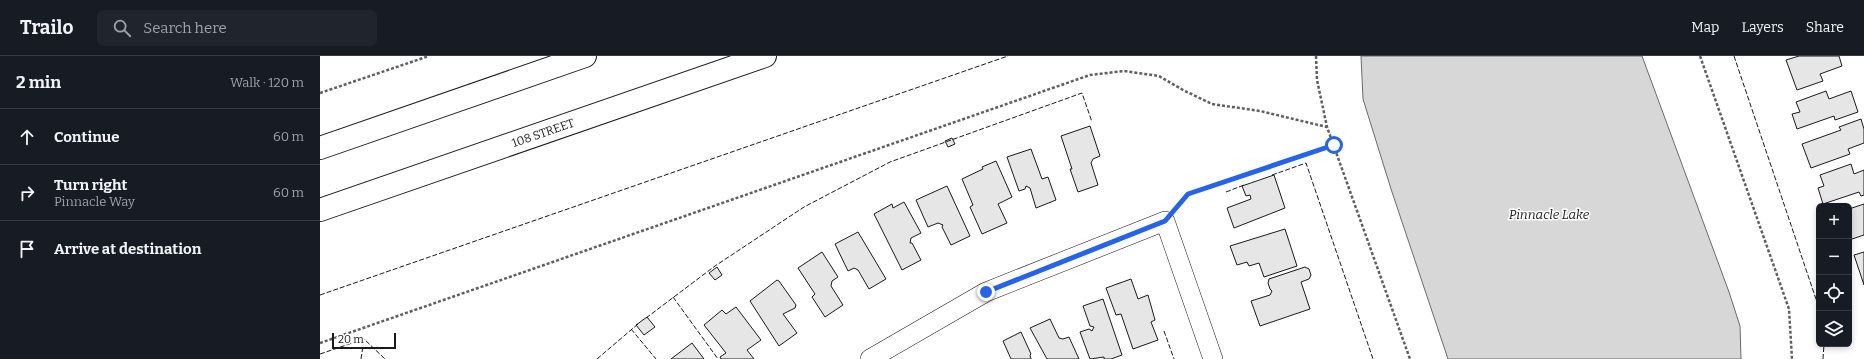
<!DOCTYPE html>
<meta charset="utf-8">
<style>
body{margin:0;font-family:Bitter,serif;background:#20242c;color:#f1f3f6}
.controls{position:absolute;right:12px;bottom:12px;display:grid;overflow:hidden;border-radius:6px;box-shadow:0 2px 6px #0003}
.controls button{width:36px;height:36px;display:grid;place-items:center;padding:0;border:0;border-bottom:1px solid #363941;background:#171b24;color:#f1f3f6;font:20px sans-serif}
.scale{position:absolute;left:12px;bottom:10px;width:64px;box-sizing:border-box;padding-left:4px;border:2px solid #1a1a1a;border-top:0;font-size:11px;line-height:14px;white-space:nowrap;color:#1a1a1a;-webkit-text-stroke:3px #fff;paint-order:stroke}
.stop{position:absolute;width:12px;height:12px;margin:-9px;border:3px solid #2563eb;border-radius:50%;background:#fff}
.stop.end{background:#2563eb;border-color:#fff;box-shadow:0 1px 4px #0008}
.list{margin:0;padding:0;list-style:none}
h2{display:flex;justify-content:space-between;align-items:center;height:52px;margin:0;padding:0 16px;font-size:17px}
h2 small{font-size:13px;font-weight:400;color:#9ea1a6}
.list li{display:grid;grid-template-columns:26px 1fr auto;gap:12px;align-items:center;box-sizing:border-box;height:56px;padding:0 16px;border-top:1px solid #363941}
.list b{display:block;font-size:15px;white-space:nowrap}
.list p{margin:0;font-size:13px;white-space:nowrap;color:#9ea1a6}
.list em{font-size:13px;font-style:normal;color:#9ea1a6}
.icon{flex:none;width:22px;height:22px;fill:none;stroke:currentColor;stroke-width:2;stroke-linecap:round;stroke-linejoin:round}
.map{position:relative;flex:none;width:1544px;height:303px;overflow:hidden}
header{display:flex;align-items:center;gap:24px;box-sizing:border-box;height:56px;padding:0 20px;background:#171b24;border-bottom:1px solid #363941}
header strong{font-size:19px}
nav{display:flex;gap:22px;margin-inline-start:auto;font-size:14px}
.search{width:280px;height:36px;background:#20242c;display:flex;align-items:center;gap:10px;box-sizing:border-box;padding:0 14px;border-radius:6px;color:#9ea1a6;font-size:15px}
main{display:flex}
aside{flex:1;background:#171b24}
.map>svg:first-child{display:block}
.water{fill:#d7d7d7;stroke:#6a6a6a}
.building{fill:#e6e6e6;stroke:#1a1a1a}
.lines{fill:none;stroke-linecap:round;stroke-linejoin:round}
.minor-casing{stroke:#1a1a1a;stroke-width:20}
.primary-casing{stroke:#1a1a1a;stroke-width:24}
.path{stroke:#5f5f5f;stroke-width:2.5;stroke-dasharray:3 2;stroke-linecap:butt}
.minor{stroke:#fff;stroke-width:19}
.primary{stroke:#fff;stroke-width:22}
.fence{stroke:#1a1a1a;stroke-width:1;stroke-dasharray:5 2;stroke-linecap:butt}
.route{stroke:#2563eb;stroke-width:5}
.labels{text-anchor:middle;stroke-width:3;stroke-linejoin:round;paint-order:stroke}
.street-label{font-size:12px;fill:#1a1a1a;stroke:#fff}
.water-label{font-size:13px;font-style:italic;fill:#1a1a1a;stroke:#fff}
</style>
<header>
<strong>Trailo</strong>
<div class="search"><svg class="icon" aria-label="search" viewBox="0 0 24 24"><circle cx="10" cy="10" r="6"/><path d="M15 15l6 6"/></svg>Search here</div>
<nav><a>Map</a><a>Layers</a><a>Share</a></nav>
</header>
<main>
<aside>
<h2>2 min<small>Walk · 120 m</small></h2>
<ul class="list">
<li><svg class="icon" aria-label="ahead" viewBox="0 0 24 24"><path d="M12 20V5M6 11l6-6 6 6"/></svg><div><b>Continue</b></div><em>60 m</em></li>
<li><svg class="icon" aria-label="right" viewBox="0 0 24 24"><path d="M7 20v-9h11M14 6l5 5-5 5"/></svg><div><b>Turn right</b><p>Pinnacle Way</p></div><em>60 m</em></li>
<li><svg class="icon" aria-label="arrive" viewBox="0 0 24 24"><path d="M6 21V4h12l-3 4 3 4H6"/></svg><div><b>Arrive at destination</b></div></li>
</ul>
</aside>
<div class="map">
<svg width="1544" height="303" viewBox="0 0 1544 303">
<rect width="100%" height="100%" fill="#fff"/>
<!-- water -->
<path class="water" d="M1041 0H1322L1409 236 1420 270 1421 303H1128L1071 133 1043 43Z"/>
<!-- building -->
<path class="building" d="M1479 0H1519L1522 10 1500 18 1503 25 1477 34 1466 4Z
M1506 35 1509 43 1531 35 1538 56 1515 64 1514 60 1477 73 1472 58 1480 56 1476 46Z
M1541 63 1544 73V87L1528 93 1530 98 1491 112 1482 88 1521 74 1519 71Z
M770 70 780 100 773 103 771 107 778 129 758 136 750 113H752L741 80Z
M632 82 635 88 628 91 625 85Z
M711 93 722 123 728 121 736 144 716 152 710 132 706 130 705 133 699 135 687 101Z
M676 105 692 141 678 148 687 167 662 178 650 151 653 149 642 123 663 113 662 111Z
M1531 108 1534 118 1544 114V139L1541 140 1539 136 1503 148 1498 132 1504 130 1500 119Z
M954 119 965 152 914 172 907 152 931 143 930 139 926 140 922 130Z
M627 130 650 180 631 189 622 171 623 169 618 167 608 171 596 144Z
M584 146 601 177 591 182 590 187H592L601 204 582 214 554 158 572 148 573 152Z
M1544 148V179L1529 184V153Z
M965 173 977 210 944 221 939 207 929 210 927 206 917 209 910 190Z
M538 176 566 223 549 233 538 214 534 212 528 215 515 188Z
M502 196 518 221 512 225 511 230 523 249 505 261 492 241 495 238 478 212Z
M1544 196V229L1534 199Z
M397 211 402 219 395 224 389 217Z
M985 211 989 213 991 219 989 223 981 226 990 253 940 270 931 245 950 239 952 235 950 233 948 227 949 223Z
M811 223 818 243 828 239 835 264 831 266 838 284 813 293 801 258 796 259 786 232Z
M457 224 459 225 476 249 475 252 463 258 477 277 459 290 430 245Z
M783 243 802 299 791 303H784V301L770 303 760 276 769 273 772 275 774 271 770 270 763 250Z
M416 251 441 284 427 294 434 303H401L400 301 406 297 384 269 402 254 406 258Z
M327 261 335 271 324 279 316 269Z
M730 263 739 282 743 283 749 281 759 303H727L710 272Z
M701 276 711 298 710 299 711 303H691L683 285Z
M372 287 384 303H351Z"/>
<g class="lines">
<!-- minor casing -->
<g class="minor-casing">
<path id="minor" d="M550 303 666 236 845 165 893 303"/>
</g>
<!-- primary casing -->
<g class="primary-casing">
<path id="primary" d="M0 92 265 0
M0 154 445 0"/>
</g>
<!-- path -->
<path class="path" d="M996 0 997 24 1007 71 1090 303
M1380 0 1469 253 1472 303
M0 37 109 0
M858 150 868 138 1014 89
M0 287 770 19 804 15 839 20 863 34 892 48 940 55 1007 71"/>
<!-- minor -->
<use href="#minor" class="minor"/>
<!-- primary -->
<use href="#primary" class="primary"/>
<!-- fence -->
<path class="fence" d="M1414 0 1499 252
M952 119 986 107 1053 303
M906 136 924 129
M0 239 688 0
M353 241 398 303
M326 262 395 210 484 151 570 106 762 37 772 66
M311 273 336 303
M844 275 854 303
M0 298 44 283 65 303
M41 303 44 283
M277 303 318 268
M1503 303 1504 288"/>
</g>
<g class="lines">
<!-- route -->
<path class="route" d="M666 236 845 165 868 138 1014 89"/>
</g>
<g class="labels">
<!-- street labels -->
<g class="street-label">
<text transform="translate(223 77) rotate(-19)" y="4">108 STREET</text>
</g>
<!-- water labels -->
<g class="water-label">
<text x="1229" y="163">Pinnacle Lake</text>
</g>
</g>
</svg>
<div class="controls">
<button>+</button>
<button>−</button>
<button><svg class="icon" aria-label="locate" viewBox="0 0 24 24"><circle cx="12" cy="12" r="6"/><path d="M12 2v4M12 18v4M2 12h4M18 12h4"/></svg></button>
<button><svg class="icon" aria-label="layers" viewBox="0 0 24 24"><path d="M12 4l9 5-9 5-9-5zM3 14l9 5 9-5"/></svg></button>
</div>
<div class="scale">20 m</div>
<div class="stop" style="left:1014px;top:89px"></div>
<div class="stop end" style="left:666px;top:236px"></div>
</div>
</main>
